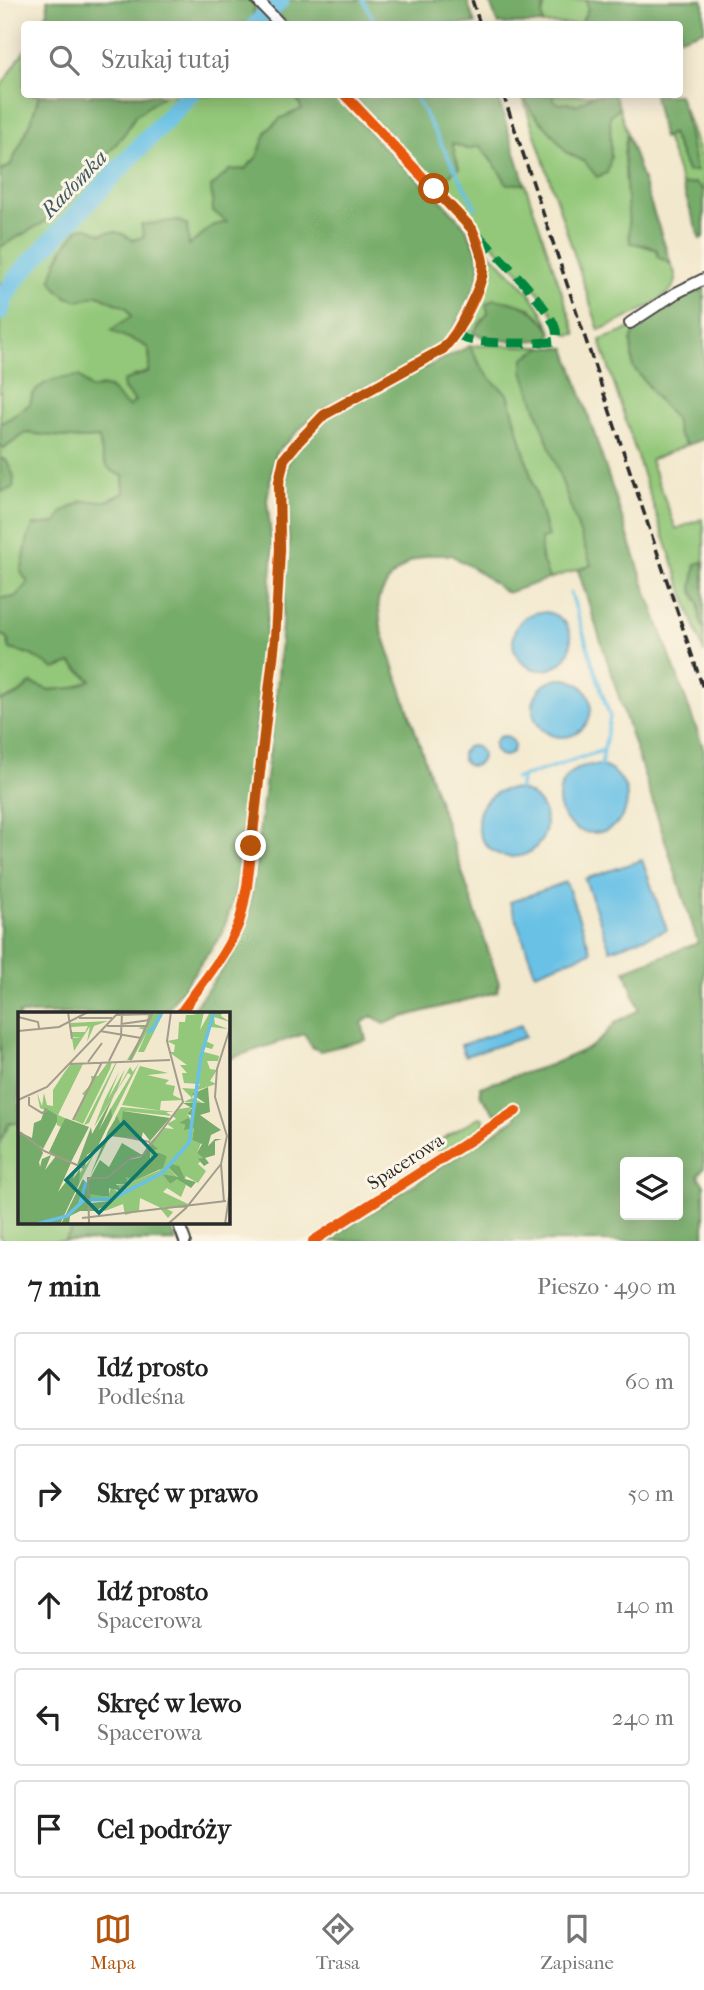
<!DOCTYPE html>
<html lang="pl">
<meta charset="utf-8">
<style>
body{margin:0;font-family:"IM FELL French Canon",serif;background:#f2f2f2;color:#222}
.controls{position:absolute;right:21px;bottom:21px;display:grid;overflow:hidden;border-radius:7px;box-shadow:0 4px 18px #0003}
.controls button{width:63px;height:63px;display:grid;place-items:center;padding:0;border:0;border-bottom:2px solid #e0e0e0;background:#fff;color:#222;font:35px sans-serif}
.stop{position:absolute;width:21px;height:21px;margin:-16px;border:5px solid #b45309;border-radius:50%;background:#fff}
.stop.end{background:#b45309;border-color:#fff;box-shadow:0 2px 7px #0008}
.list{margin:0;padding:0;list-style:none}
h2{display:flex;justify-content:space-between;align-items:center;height:91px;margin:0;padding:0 28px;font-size:30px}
h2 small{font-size:23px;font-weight:400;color:#767676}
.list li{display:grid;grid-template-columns:46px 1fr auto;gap:21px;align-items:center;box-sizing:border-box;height:98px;margin:0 14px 14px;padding:0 14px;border:2px solid #e0e0e0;border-radius:7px}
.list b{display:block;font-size:26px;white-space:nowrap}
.list p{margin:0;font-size:23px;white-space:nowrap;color:#767676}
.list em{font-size:23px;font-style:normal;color:#767676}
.icon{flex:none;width:38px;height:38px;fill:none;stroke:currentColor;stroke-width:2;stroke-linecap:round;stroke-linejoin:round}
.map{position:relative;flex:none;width:704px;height:1241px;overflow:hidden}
.search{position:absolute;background:#fff;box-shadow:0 4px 18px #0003;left:21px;right:21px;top:21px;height:77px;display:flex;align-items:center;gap:18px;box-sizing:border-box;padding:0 24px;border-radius:7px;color:#767676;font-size:26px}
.sheet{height:651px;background:#fff}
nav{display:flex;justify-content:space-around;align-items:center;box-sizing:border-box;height:98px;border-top:2px solid #e0e0e0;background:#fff;font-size:19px;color:#767676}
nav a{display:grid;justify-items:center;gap:4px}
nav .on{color:#b45309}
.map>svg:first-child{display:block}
.green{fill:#93c779;stroke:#5f7952;stroke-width:2}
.forest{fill:#76ac69;stroke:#506c4a;stroke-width:2;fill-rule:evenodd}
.water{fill:#69c1e6;stroke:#4a7688;stroke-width:2}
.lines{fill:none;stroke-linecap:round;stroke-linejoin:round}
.stream{stroke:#69c1e6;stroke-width:3.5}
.river{stroke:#69c1e6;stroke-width:19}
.street-casing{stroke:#494743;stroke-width:14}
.street{stroke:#fff;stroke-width:10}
.rail{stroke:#2b2b2b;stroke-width:3.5;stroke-dasharray:10 5;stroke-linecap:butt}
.quiet{stroke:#00873e;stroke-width:9;stroke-dasharray:18 9;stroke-linecap:butt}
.cycleway-casing{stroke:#fcf5e5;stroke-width:15}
.cycleway{stroke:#e8590c;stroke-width:10}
.route{stroke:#b45309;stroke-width:9}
.labels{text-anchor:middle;stroke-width:6;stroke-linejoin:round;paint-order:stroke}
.street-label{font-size:19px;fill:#2b2b2b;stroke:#fcf5e5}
.water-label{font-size:21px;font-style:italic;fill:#3e5863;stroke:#fcf5e5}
.inset-river{fill:none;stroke:#69c1e6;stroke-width:3.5}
.inset-road{fill:none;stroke:#a29c8c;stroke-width:2}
.view{fill:#0f766e;fill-opacity:0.15;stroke:#0f766e;stroke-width:3.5}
.inset-edge{fill:none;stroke:#2b2b2b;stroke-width:3.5}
</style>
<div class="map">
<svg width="704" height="1241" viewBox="0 0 704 1241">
<rect width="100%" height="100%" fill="#fcf5e5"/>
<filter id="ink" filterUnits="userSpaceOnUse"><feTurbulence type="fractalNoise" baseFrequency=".0143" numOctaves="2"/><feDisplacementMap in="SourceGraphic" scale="14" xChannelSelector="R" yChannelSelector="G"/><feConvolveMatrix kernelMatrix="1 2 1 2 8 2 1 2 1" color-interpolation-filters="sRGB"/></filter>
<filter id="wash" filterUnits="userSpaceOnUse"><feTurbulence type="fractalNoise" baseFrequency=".00686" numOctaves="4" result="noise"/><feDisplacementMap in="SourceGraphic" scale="28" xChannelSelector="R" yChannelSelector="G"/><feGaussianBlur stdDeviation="1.57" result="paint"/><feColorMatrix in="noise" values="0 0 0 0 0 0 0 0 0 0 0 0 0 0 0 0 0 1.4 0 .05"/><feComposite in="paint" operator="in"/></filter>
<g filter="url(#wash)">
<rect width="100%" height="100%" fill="#f2e8cd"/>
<!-- green -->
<path class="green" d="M545 0H586L588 9 581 24H543L542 16Z
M255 5 270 24H248L252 20Z
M24 51V94L39 95 31 122 10 166 0 170V88Z
M164 95H295L302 109 281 118 267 131 257 157 245 169 211 187 213 199 228 222 212 226 189 246 142 225 144 237 132 240 122 233 102 234 87 228H80L64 247 56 263 98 295 127 308 131 317 112 329C123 338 137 339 148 348L150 359 148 372 133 376 124 389 136 401 129 407 120 400 110 388 101 386 91 389 32 394 30 404 9 419 0 423V247L27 232 91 173 125 133 135 116Z
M522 95 532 112 555 136 566 152 585 162 611 157 610 116 619 107 627 133 624 155 630 242 657 250 658 257 671 264C673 268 676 275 676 280 675 298 615 324 599 330Z
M553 95H594L577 105 568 103 560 104 553 100Z
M684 108 704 167V190L695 183 682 185 666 137 671 133 687 171 691 150Z
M451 143 467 149 480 146C489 159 500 169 507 184H525L576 334 569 335 565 332 539 293 426 174 445 178Z
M481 244C507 270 540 297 552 333L547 324 530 308 505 301C492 310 479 319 475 334H472L467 328C468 320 472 314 476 307 488 283 486 270 481 244Z
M638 324 631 341 633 367 647 384 657 399 675 419 678 434 687 445 650 460 676 529 702 519 704 527V562L696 564 692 589 699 604 700 620 704 630V653L647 487 600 340 623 332Z
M494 345 543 347 524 358 591 565 549 579 541 557V539L548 537 508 394C488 378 482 370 470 346Z
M26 433 81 439 99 438 123 475 124 494 107 501H83L63 512 56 523 28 583 15 597 0 598V492L13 488 7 461 0 458V445L5 448Z
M0 634 7 637 10 649 29 654 55 669 71 663 91 681 73 688 49 690 31 683 17 695 0 701Z
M479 1117 483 1118 485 1125 443 1152 438 1149 437 1146 439 1141Z
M9 1123H19V1222H78L64 1241H5L0 1237V1142Z"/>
<!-- forest -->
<path class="forest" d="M47 0H250L255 5 252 20 248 24H203L190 22 181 24H41L48 11Z
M264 0H467L475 24H287Z
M489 0H545L542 16 543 24H498Z
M586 0H702L704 5V30L680 38V24H581L588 9Z
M39 95H164L135 116 125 133 57 215 0 247V171L10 166 31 122Z
M295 95H335L382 146 444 203 466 228 476 249 480 265 478 281 447 342 380 382 334 402 309 420 275 454 267 500 273 553 263 670 235 895 222 934 165 1013 19 1014V1123H9L0 1142V701L17 695 31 683 49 690 73 688 91 680 71 663 55 669 29 654 10 649 7 637 0 634V598L15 597 28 583 21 572 28 538 33 525 56 523 63 512 83 501H107L124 493 123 476C102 470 102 456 99 438L81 439 26 433 4 448 0 445V423L9 419 30 404C35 380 58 378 79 376L91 389C113 382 113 395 129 407L135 401 124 389 123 381 148 372 150 359 148 348C136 339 123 338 111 330L131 317 127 308 98 295 79 301 67 297 58 290 51 279C57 258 65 245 79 228H87L102 234C116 229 121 233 132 240L144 237 141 225 177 220 187 225 189 246 212 226 227 222 213 211 211 187 230 170 245 169 257 157 267 131 281 118 302 109Z
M351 95H497L525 184H507C500 169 489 159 480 146L467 149 452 143 459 168 445 178 426 174Z
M523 95H553V100L560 104 568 103 577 105 594 95H615L619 107 610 116 611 157 607 173 597 177 585 162 566 152 554 136 532 112Z
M654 95H679C688 119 689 146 697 171H687L672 133 663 138Z
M627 133 671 264 658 257 657 250 648 246 630 243 624 155Z
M695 183 704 190V237L700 239 682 185Z
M704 288V439L687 445 678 434 675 419 657 399 647 384 633 367 631 341 638 324 680 298Z
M494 299C520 303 538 308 552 333L549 339C524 342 499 343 475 334V330L488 313 486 304Z
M470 346C482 370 487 378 508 394L548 537 541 539V557L549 579 507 593 479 572 451 555H428L409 562 390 578 378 600 381 628 499 983 497 992 399 1018 384 1024 372 1016 362 1023 366 1040 320 1051 312 1047 304 1034 228 1059V1014H189L228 962 248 919 276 700 285 586 289 541 285 493 287 465 294 452 326 419 362 398Z
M543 347 566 348 644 584 704 750V1167L698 1176 704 1185V1241H327L516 1118V1108L495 1114 481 1096 480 1087 550 1065 589 1048 601 1039 616 1022 639 1010 625 970 698 943 578 570 591 565 523 371 524 358ZM625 1162H678V1215H625Z
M0 458 7 461 14 476 13 488 0 492Z
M704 562V630L700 620 699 604 692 589 696 564Z
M78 1222H169L176 1241H64Z"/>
<!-- water -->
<path class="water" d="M513 641a29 29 0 1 1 58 0a29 29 0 1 1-58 0Z
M533 708a29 29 0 1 1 58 0a29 29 0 1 1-58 0Z
M494 746a10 10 0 1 1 20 0a10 10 0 1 1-20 0Z
M462 756a10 10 0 1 1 20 0a10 10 0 1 1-20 0Z
M559 799a34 34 0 1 1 68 0a34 34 0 1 1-68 0Z
M478 823a34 34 0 1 1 68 0a34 34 0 1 1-68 0Z
M642 860 667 930 610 950 585 879Z
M566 882 591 952 535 973 510 902Z
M521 1025 525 1037 465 1056 461 1045Z"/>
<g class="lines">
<!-- stream -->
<path class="stream" d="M363 0 376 24
M414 94 476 208
M571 593 591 658
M592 661 610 717 601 766
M540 771 604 750
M515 779 537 772
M519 789 522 778"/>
<!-- river -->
<path class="river" d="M257 24 280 0
M0 311 5 295 18 276 190 94"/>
</g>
</g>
<g filter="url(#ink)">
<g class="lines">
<!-- street casing -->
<g class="street-casing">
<path id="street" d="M257 0 280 24
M630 323 676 293 704 279
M180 1014C200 985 225 957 238 925 243 913 244 899 247 887L275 640 280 549 279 482 284 459 298 442 324 415 443 349C458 333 483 288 483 266 483 253 477 240 472 229L344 94
M178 1222 185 1241
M313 1241 516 1111"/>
</g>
<!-- street -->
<use href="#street" class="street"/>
<!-- rail -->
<path class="rail" d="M472 0 480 24
M503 94 704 691"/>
<!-- quiet -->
<path class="quiet" d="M457 332C460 335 462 338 466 339 476 344 543 344 556 341 556 336 557 335 556 330 551 307 497 255 479 236"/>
<!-- cycleway casing -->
<g class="cycleway-casing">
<path id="cycleway" d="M180 1014C200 985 225 957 238 925 243 913 244 899 247 887L275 640 280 549 279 482 284 459 298 442 324 415 443 349C458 333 483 288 483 266 483 253 477 240 472 229L344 94
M313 1241 516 1111"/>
</g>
<!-- cycleway -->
<use href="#cycleway" class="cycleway"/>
</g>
</g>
<g class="lines" filter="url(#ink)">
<!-- route -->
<path class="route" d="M251 846 275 640 280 549 279 482 284 459 298 442 324 415 443 349 457 332 479 286 483 274V261L472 229 434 189"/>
</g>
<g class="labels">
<!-- street labels -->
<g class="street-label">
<text transform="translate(405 1161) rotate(-33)" y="7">Spacerowa</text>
</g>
<!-- water labels -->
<g class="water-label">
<text transform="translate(74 184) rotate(-46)" y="7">Radomka</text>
</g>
</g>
<!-- overview -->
<g transform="translate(18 1012)">
<rect width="212" height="212" fill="#f2e8cd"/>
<path d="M146 0 126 40H120L129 20 114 48H109L127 18 120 16 128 14 130 3ZM163 0H186L182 18 192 0H204L203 4 212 10 196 5 197 12 210 17 193 15 186 28 196 33 194 37 186 35V40L201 44 200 49H189L192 57 199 58 192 69 198 72 177 79 174 86 187 92 166 90 174 86 164 76 179 77 182 72 166 71 164 61H169L162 53H169L151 40H156L157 33 149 29 160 27 161 10H167L168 3H179ZM90 9 76 14 69 30 72 14 56 39 54 26 64 25H54L53 20H67L70 14 53 15V11ZM90 50H94L92 57 65 112 56 108 67 84 64 82 74 71 73 64H80ZM99 50 71 111 66 113 98 50ZM121 51 73 148 61 172V165L57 167 72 148 93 96 113 63 110 61 76 115 87 87 101 60 90 87 107 57 99 78 112 55 115 60ZM65 52 40 103 47 106 43 115 39 113V103L22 96 19 81 24 94 26 81 29 93 35 94V78L46 61 52 53ZM122 54 150 61 129 63 151 68 147 72 157 74 155 83 165 88 143 89 142 98 157 100H148L154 104 106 99 103 113 97 106 90 119 103 95 145 99 104 93ZM174 95 169 102 176 110 165 115 176 116 174 128 183 131 179 141 185 146 180 152 188 159 180 171 168 164 167 167 157 153 150 155 160 166 144 162 152 172 159 166 168 173 163 185 149 176 145 180 170 192 168 196 145 195 155 200 150 206 141 195 122 186 121 199 107 203 105 192 87 199 82 195 92 189 69 188 72 181 80 180 90 186 93 175 101 181 97 173H111L108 165 116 169 142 158 149 144 140 140 133 148 132 140 139 137 132 130 146 116 156 117 149 112 158 107 155 104 161 97Z" fill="#93c779"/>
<path d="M190 75 192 100 182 103 203 118 193 123 190 134 197 127H204L197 129V143L187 146 191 151 186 154 180 147 185 146 179 141 184 132 174 128 176 116 166 118 167 112 161 111 170 106 175 111V104L169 102 174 96 165 91H187L174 82ZM96 83 81 118 93 96 94 104 79 136 69 143 67 155 59 153 73 115 74 122ZM27 96 39 103V110L25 137 22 134 25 141 21 150 22 155 24 147 33 143 27 158 38 144 31 140 47 106 71 115 53 150 44 147 53 151 40 180 58 157 55 167 62 157 61 172 42 212H0V128L2 120 14 126 16 111 23 108ZM105 99 152 106 132 129 125 120 123 128 92 124 72 164 90 119 99 104 103 113ZM132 130 140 137 132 140V148L140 140 149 144 145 156 116 169 108 165 111 173 98 172 104 179 91 176V185L72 182 73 191 92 189 78 199H62L52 204 51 212H43L65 167 69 172 82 148 91 155 104 131 124 143 111 148 123 145ZM153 152 161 154 167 167 178 170 173 176 159 167 152 172 144 162 160 165 150 155Z" fill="#76ac69"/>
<path class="inset-river" d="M129 20 134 18 144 0M62 191 68 170M19 212 49 204 66 188 94 187 144 161 171 131 183 44 196 0"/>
<path class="inset-road" d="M50 0 54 27M98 3 134 2M0 5 20 10 21 16M61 6H94M103 12 132 8M89 14H130M0 19 41 15 70 0M82 19 123 26M112 48 135 0M91 49 103 25 104 0M70 50 84 31M52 52 152 48M11 85V93L24 101 30 98M0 88 29 75 101 0M0 104V126M55 108 84 50M2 120 26 139 66 156M108 125 132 130M206 190 203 152 209 124 197 85 199 57 212 16M64 206 208 189M71 212 70 166H89L113 146 125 143 165 90 149 29 153 0M150 212 168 196 203 152M207 212 212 178"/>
<path class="view" d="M106 110 138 143 81 201 48 168Z"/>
<rect width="212" height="212" class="inset-edge"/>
</g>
</svg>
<div class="controls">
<button><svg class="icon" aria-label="layers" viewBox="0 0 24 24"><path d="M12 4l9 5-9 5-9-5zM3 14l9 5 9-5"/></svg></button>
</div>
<div class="stop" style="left:434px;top:189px"></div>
<div class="stop end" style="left:251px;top:846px"></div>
<div class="search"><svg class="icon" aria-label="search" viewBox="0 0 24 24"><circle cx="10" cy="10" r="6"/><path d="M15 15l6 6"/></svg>Szukaj tutaj</div>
</div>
<section class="sheet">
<h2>7 min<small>Pieszo · 490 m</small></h2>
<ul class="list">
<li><svg class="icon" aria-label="ahead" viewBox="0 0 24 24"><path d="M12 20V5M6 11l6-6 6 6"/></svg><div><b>Idź prosto</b><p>Podleśna</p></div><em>60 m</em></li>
<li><svg class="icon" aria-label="right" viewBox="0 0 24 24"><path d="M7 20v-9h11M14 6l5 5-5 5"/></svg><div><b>Skręć w prawo</b></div><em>50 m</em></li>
<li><svg class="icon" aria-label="ahead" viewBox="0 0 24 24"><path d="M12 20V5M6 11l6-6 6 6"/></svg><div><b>Idź prosto</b><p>Spacerowa</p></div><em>140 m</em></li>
<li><svg class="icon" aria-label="left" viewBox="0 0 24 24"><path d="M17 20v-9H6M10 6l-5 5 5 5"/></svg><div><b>Skręć w lewo</b><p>Spacerowa</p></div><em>240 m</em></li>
<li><svg class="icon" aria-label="arrive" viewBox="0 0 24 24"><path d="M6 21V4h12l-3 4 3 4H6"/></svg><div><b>Cel podróży</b></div></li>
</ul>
</section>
<nav>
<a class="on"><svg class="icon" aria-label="map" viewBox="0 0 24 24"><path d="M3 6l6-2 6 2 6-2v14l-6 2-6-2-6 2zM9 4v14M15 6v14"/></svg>Mapa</a>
<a><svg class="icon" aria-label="directions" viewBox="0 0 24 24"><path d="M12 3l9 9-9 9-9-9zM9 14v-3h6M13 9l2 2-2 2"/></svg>Trasa</a>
<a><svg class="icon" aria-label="saved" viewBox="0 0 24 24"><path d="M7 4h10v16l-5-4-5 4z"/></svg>Zapisane</a>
</nav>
